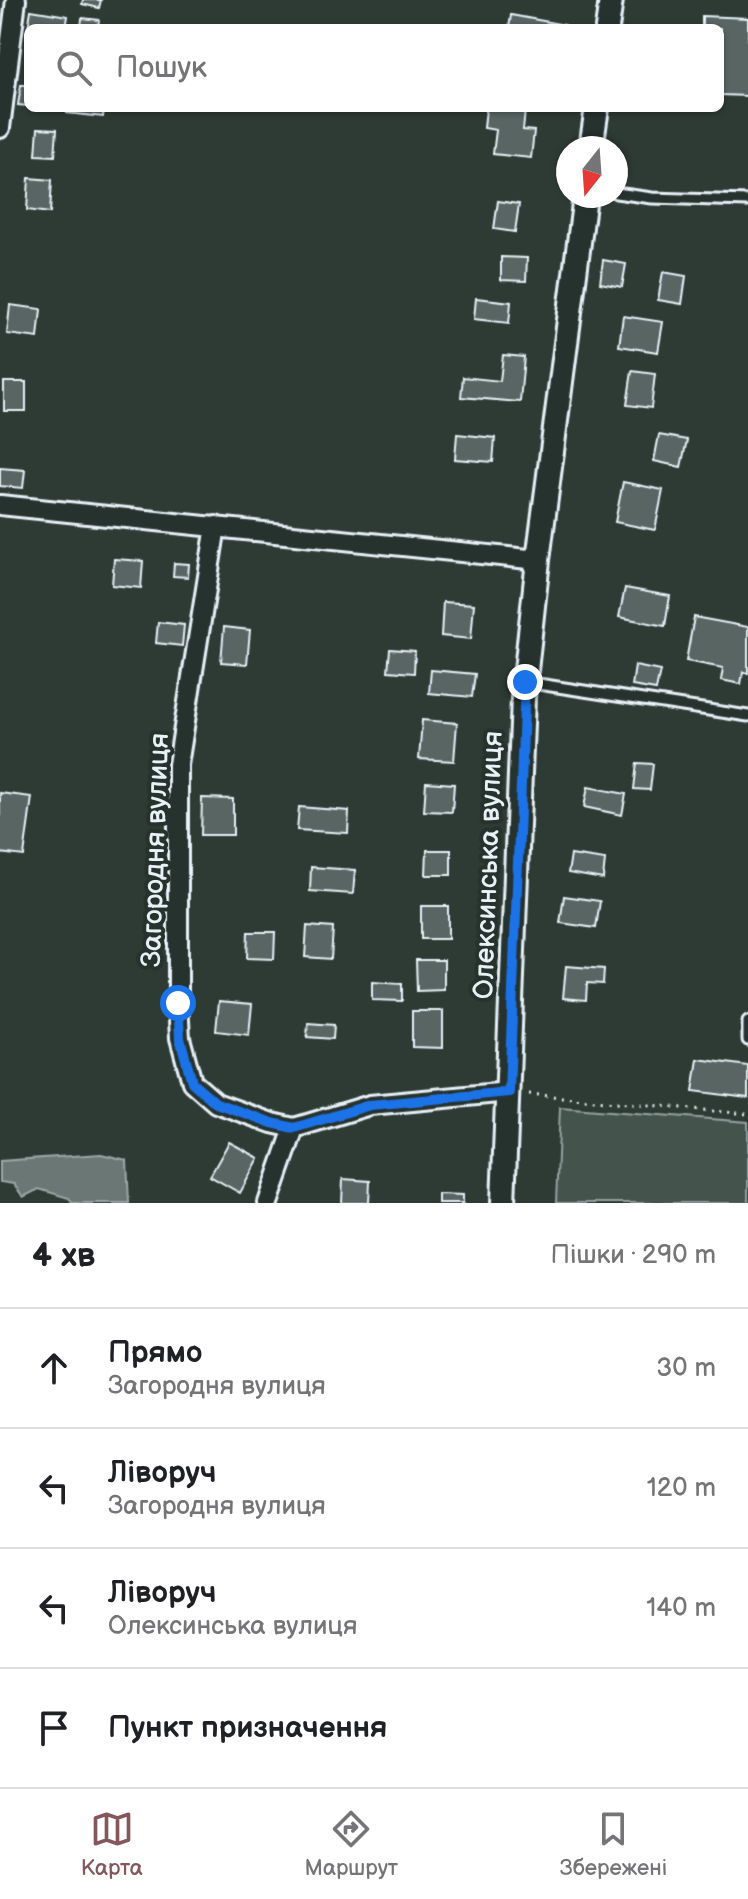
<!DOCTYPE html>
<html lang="uk">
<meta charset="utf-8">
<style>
body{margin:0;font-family:"Balsamiq Sans",sans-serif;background:#f6f6f6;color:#202124}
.compass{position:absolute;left:556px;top:136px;width:72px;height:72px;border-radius:50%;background:#fff;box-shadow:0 2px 6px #0004;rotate:197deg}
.stop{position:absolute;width:24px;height:24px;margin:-18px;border:6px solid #1a73e8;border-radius:50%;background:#fff}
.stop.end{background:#1a73e8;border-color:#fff;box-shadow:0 2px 8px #0008}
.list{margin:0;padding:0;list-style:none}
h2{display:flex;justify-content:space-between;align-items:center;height:104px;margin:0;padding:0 32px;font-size:34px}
h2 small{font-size:26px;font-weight:400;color:#757577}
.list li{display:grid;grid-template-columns:52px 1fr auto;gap:24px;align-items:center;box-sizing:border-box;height:120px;padding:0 32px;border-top:2px solid #e0e0e0}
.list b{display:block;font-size:30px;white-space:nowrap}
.list p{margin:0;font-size:26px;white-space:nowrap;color:#757577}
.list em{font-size:26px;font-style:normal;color:#757577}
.icon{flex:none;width:44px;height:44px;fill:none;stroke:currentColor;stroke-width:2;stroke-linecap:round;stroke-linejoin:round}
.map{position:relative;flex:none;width:748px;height:1203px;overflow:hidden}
.search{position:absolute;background:#fff;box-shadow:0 2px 6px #0004;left:24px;right:24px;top:24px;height:88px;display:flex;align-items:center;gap:20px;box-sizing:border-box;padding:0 28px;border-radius:12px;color:#757577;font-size:30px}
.sheet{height:584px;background:#fff}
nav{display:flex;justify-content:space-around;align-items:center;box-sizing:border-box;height:112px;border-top:2px solid #e0e0e0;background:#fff;font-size:22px;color:#757577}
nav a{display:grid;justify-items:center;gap:4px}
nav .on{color:#84575d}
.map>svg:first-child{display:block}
.green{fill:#45524e;stroke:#96a2a3;stroke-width:2}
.water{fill:#6b7775;stroke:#9da8a9;stroke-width:2}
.building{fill:#596563;stroke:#e8f1f8;stroke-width:2}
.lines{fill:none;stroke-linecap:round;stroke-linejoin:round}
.service-casing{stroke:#e8f1f8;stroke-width:15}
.minor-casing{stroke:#e8f1f8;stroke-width:24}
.tertiary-casing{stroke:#e8f1f8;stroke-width:28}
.path{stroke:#e8f1f8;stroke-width:3;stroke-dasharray:2 6;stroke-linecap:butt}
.service{stroke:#26332d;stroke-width:9}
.minor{stroke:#26332d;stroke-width:18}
.tertiary{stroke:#26332d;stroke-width:22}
.route{stroke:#1a73e8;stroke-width:10}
.labels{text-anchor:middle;stroke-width:8;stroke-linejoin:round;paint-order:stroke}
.street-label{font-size:28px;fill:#e8f1f8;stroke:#26332d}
</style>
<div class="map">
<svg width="748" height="1203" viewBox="0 0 748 1203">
<rect width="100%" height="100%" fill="#2e3b35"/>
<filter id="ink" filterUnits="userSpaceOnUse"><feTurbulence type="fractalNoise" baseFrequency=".0125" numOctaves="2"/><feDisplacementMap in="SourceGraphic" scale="16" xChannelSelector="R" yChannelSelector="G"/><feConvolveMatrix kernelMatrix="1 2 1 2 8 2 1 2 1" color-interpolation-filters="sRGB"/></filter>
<g filter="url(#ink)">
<!-- green -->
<path class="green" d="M560 1107 748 1122V1203H556Z"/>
<!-- water -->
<path class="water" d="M101 1154 127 1160 129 1203H72L69 1198 39 1189 23 1197 14 1184 0 1182V1161Z"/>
<!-- building -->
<path class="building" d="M83 0H101L99 8 82 4Z
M31 10 68 16 66 28H28Z
M511 15 565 25 564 28H509Z
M702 16 748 18V96L720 95V28H702Z
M82 18 99 20 98 28H81Z
M21 85H28V106L18 105Z
M67 108H104L103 117 67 113Z
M486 108 525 111 523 130 534 131 531 158 493 154 496 130 484 128Z
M38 128 57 129 55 156 36 155Z
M29 178 52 180 50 213 27 210Z
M498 201 519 204 515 232 494 229Z
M501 257 527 258 526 281 501 280Z
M603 260 626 264 622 287 600 283Z
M663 272 686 276 682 304 658 300Z
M476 298 511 302 509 323 474 319Z
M10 305 41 309 38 338 7 334Z
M623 316 663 322 658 352 619 346Z
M503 355 524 357 520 402 461 397 463 377 500 381Z
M632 371 655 374 651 408 627 405Z
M4 382H26V411H4Z
M457 434 495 438 493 462 455 459Z
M659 435 687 440 681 467 654 461Z
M0 468 25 470 23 488 0 486Z
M623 482 663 490 655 530 615 522Z
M114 559 143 561 141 588 112 585Z
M174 563 189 564 188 577 173 576Z
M625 588 670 596 665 626 619 617Z
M443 602 474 604 471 639 441 636Z
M694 617 748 627V673L743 672 741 684 721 680 723 668 686 661Z
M158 622 184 625 182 646 156 643Z
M224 627 250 630 247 664 221 662Z
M390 649 415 651 414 673 388 671Z
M635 666 660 671 656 690 632 686Z
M431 670 475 674 472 697 429 693Z
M422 720 457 723 454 761 419 759Z
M637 763 653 764 650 790 634 789Z
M426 782 454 784 452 812 424 811Z
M588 787 626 794 622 815 584 807Z
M0 793 32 797 24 856 0 853Z
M202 798 233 799V835H201Z
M299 807 349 811 348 833 297 830Z
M427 850H451V875H426Z
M571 855 605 860 603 879 568 873Z
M311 867 355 870 353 894 310 891Z
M564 896 600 901 596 928 560 923Z
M421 906H448V939H421Z
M307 926 333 928 331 959 305 957Z
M248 932H275L274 959 247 958Z
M416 960H444V990L417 991Z
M566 966 604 969 603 984 587 983 586 1000 563 998Z
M372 982 402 984V1001L372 1000Z
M219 1001 252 1004 249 1035 216 1031Z
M412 1011H443V1048L412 1047Z
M308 1023 334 1025 333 1039 307 1037Z
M698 1059 748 1066V1098L693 1091Z
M229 1142 259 1158 240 1193 210 1176Z
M343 1179 370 1181 369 1203H342Z
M438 1194 463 1195V1203H438Z"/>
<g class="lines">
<!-- service casing -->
<g class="service-casing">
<path id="service" d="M616 193 652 198 748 201
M525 682 748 716
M748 1022V1040"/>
</g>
<!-- minor casing -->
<g class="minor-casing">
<path id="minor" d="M0 128 16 0
M0 505 538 560
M216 526 178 765V1003L180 1038 192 1082 216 1103 272 1123 294 1128 370 1105 509 1092
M268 1203 294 1128"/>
</g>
<!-- tertiary casing -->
<g class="tertiary-casing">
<path id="tertiary" d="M607 28 611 0
M591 148 597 108
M503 1203 523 698 538 560 585 196"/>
</g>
<!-- path -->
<path class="path" d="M529 1094 748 1114"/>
<!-- service -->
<use href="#service" class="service"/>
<!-- minor -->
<use href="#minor" class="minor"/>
<!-- tertiary -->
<use href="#tertiary" class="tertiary"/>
</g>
</g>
<g class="lines" filter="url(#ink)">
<!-- route -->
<path class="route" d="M178 1003 180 1038 192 1082 216 1103 272 1123 294 1128 370 1105 509 1092 525 682"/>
</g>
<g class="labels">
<!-- street labels -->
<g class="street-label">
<text transform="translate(154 850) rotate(-88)" y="10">Загородня вулиця</text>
<text transform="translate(487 865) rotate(-88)" y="10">Олексинська вулиця</text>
</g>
</g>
</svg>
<svg class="compass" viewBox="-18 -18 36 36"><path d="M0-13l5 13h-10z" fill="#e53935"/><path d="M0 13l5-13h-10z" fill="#757577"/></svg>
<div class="stop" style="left:178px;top:1003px"></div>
<div class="stop end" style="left:525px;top:682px"></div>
<div class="search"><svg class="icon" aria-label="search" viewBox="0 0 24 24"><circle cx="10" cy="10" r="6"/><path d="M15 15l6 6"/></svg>Пошук</div>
</div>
<section class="sheet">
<h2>4 хв<small>Пішки · 290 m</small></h2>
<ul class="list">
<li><svg class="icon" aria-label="ahead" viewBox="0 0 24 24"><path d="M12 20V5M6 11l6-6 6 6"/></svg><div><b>Прямо</b><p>Загородня вулиця</p></div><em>30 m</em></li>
<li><svg class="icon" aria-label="left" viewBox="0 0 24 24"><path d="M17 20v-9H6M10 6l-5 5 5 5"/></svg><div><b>Ліворуч</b><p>Загородня вулиця</p></div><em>120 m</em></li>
<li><svg class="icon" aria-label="left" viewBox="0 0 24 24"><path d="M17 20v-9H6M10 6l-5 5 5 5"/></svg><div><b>Ліворуч</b><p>Олексинська вулиця</p></div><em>140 m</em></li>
<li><svg class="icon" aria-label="arrive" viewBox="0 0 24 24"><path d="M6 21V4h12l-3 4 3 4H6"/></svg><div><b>Пункт призначення</b></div></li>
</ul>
</section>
<nav>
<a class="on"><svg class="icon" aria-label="map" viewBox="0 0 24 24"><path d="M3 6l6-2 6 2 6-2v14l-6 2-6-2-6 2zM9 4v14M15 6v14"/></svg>Карта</a>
<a><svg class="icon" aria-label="directions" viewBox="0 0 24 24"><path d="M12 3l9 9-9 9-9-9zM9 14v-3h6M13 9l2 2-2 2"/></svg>Маршрут</a>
<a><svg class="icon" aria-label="saved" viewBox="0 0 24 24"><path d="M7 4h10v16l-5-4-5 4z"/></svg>Збережені</a>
</nav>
